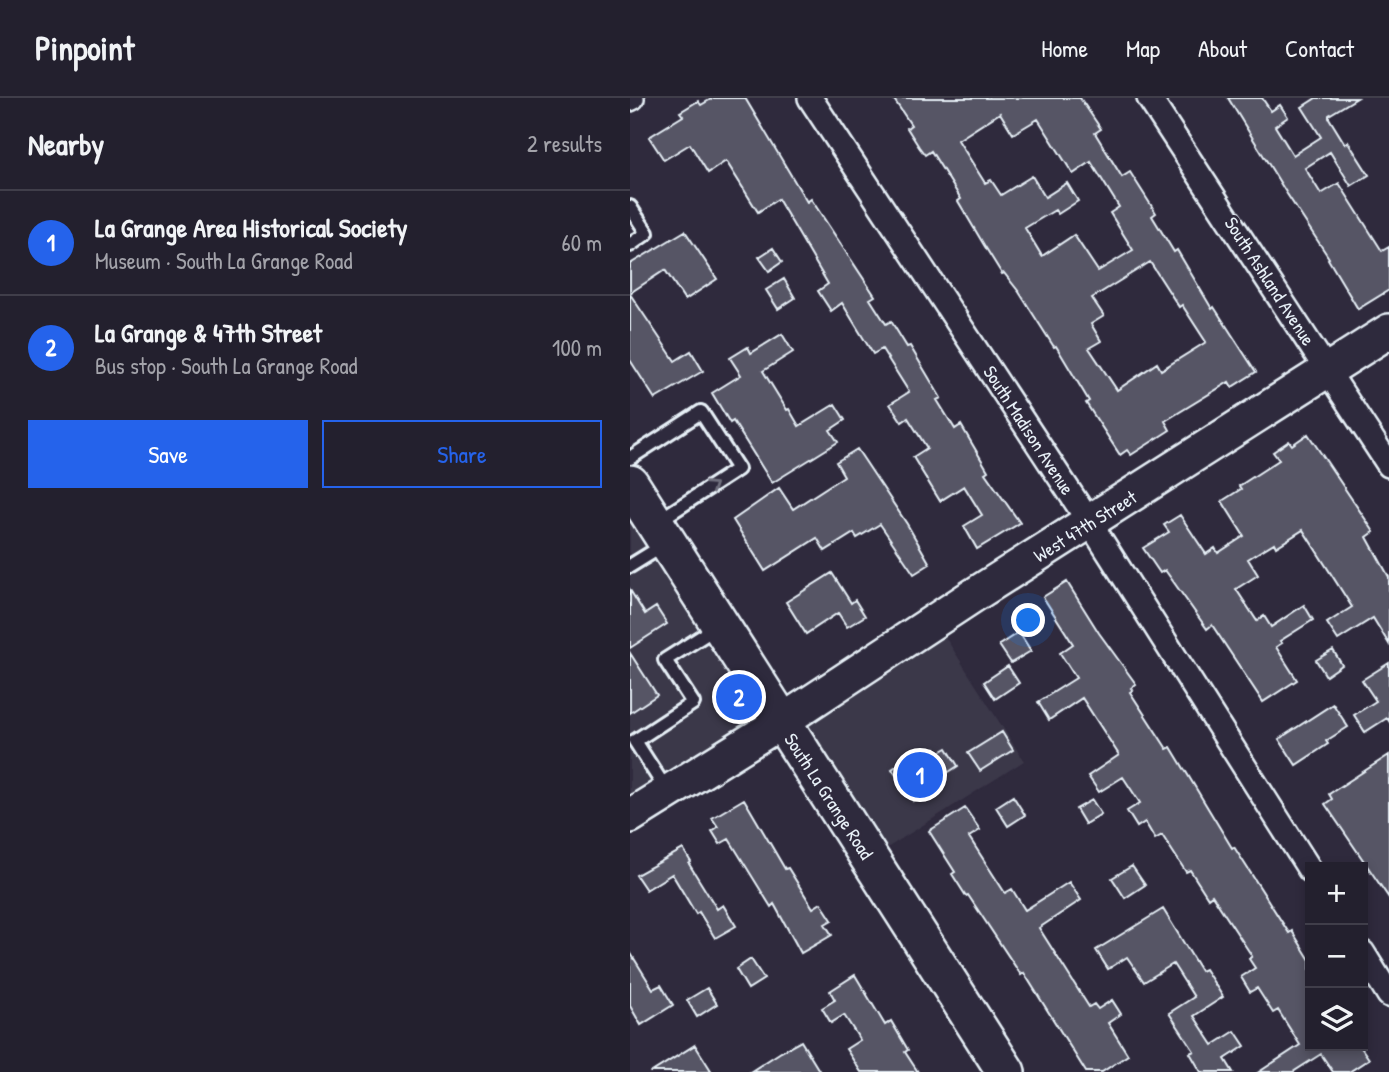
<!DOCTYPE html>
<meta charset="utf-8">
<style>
body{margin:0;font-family:"Patrick Hand",sans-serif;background:#2f2d3a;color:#f1f3f6}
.controls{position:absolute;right:21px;bottom:21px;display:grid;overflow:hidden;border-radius:0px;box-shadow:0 4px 10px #0003}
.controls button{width:63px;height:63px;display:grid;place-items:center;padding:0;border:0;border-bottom:2px solid #403e4a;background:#23202e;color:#f1f3f6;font:35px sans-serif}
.you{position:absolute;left:399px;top:523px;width:24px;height:24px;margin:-18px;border:5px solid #fff;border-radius:50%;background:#1a73e8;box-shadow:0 0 0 10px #1a73e833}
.badge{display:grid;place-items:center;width:46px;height:46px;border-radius:50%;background:#2563eb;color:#fff;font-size:23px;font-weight:700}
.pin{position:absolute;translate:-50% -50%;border:4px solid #fff;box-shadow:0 2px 7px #0006}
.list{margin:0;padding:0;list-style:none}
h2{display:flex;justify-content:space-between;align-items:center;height:91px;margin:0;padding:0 28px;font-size:30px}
h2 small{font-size:23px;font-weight:400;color:#a3a3aa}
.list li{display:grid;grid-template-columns:46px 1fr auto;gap:21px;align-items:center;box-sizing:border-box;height:105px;padding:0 28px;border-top:2px solid #403e4a}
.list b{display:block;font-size:26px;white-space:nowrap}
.list p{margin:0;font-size:23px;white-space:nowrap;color:#a3a3aa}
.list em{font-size:23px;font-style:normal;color:#a3a3aa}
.actions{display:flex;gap:14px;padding:21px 28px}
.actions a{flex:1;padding:16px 0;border:2px solid #2563eb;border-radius:0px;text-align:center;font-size:24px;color:#2563eb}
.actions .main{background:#2563eb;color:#fff}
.icon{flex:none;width:38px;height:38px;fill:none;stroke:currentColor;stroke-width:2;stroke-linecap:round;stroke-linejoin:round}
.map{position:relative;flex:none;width:759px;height:974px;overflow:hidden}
header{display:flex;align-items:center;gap:42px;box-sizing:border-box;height:98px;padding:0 35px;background:#23202e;border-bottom:2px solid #403e4a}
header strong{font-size:33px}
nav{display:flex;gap:38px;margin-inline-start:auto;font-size:24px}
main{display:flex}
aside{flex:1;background:#23202e}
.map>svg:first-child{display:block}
.built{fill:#3b3749}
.building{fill:#575565;stroke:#e8f1f8;stroke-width:2;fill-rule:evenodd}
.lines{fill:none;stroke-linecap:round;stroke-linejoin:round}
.service-casing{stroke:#e8f1f8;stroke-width:18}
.minor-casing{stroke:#e8f1f8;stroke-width:28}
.secondary-casing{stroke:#e8f1f8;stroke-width:38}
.primary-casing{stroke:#e8f1f8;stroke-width:42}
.service{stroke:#2f2a3d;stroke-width:12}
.minor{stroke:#2f2a3d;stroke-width:23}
.secondary{stroke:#2f2a3d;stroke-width:33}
.primary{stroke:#2f2a3d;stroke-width:37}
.oneway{stroke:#70707e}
.labels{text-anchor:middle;stroke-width:5;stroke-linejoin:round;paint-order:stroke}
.street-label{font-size:19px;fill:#e8f1f8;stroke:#2f2a3d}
</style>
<header>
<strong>Pinpoint</strong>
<nav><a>Home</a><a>Map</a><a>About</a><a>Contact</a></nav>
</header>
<main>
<aside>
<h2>Nearby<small>2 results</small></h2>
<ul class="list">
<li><span class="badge">1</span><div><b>La Grange Area Historical Society</b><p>Museum · South La Grange Road</p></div><em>60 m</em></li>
<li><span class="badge">2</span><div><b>La Grange &amp; 47th Street</b><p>Bus stop · South La Grange Road</p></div><em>100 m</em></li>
</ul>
<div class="actions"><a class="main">Save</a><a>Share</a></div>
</aside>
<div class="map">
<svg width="759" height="974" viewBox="0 0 759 974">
<rect width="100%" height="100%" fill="#2f2a3d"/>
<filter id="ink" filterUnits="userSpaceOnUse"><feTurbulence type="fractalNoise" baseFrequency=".0143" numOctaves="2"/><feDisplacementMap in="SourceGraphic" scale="14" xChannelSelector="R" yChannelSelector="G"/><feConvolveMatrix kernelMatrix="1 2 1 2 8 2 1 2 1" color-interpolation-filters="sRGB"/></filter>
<g filter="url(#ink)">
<!-- built -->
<path class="built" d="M0 408 139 625 0 713Z
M307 526 394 663 238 762 151 629Z"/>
<!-- building -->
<path class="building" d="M83 0H115L177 104 181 101 245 198 240 201 256 226 261 223 277 249 280 248 311 300 307 302 325 331 331 327 358 373 355 375 390 425 347 451 334 428 352 417 334 388 310 403 283 359 297 350 278 320 272 324 260 306 279 294 252 251 243 256 212 205 201 213 188 193 198 186 148 101 128 114 96 63 78 75 60 46 34 62 19 39 53 18 50 14 68 3 71 7Z
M263 0H450L471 31 465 35 492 79 500 74 526 115 522 118 544 154 547 152 582 211 584 209 626 274 602 289 599 284 535 323 540 332 501 357 497 352 490 357 456 305 459 303 426 248 424 249 389 194 374 175 372 176 354 147 328 103 331 101 301 53 295 57 289 49 277 30 281 27ZM370 15 383 36 408 21 443 76 461 64 489 109 480 115 503 152 468 173 444 137 412 158 395 130 425 112 428 116 448 103 437 85 415 99 402 78 371 97 361 82 355 85 328 42ZM520 164 549 209 552 207 576 244 531 272 527 265 487 292 459 250 471 243 461 226 474 218 462 200Z
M598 0H632L641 13 650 7 658 19 645 28 663 57 691 39 672 9 686 0H727L699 17V20L715 46 718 44 739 77 721 88 700 54 675 70 691 96 709 85 752 153 759 149V192L728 211 698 161 699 160 657 96Z
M55 133 87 181 55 202 35 172 0 195V166Z
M143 150 152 164 139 173 129 159Z
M154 181 165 200 148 211 136 192Z
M0 196 45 263 61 253 73 273 25 301 0 262Z
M152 236 163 254 133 273 157 312 159 311 169 328 205 306 215 322 200 332 208 344 142 385 103 323 100 325 82 295 111 277 100 260 118 249 121 255Z
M678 336 744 434 737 439 759 479V546L743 520 708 542 697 525 722 509 673 432 646 449 644 445 618 461 628 477 606 491 627 523 634 518 641 529 674 507 683 522 650 543 652 545 646 549 667 582 633 604 582 527 577 531 535 472 530 475 513 450 539 434 534 427 550 417 576 456 585 450 588 455 614 438 592 403 611 391 609 388 649 362 643 354 659 343 662 347Z
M227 351 277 426 300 466 284 476 250 426 227 440 224 435 195 453 187 440 135 473 103 422 149 390 163 411 214 378 206 364Z
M202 475 221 505 225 502 235 518 217 529 208 515 176 536 156 504Z
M437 484 469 535 506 586 501 590 503 592 500 594 537 651 541 649 602 750 604 749 659 835 662 833 680 862V948H730L739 961 719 974H703L691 956 663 974H629L670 947 648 912 643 915 627 890 620 894 611 879 625 870 619 861 622 858 582 797 578 800 560 772 556 774 532 737 525 741 515 724 507 729 497 713 510 705 493 679 469 694 458 678 489 657 452 600 419 622 408 604 446 580 430 555 443 546 413 499Z
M0 492 15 516 26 509 37 526 0 550Z
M389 534 401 553 381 565 369 547Z
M703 552 712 567 696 578 686 562Z
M0 555 27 597 0 615Z
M759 565V623L757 620 735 634 724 617 746 603 732 582Z
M378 568 389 585 365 601 354 584Z
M703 606 718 629 696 643 698 646 666 667 649 641Z
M372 634 383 652 350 673 338 655Z
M305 650 308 655 317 650 328 668 308 681 311 685 283 703 262 671 290 652 294 657Z
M759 657V800L695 706 702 701 699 696Z
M383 698 395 717 378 728 366 709Z
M114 701 155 771 158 770 183 810 191 805 202 822 195 826 202 837 171 855 144 806 141 809 99 741 90 746 82 733 88 729 82 720Z
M462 702 471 716 455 726 446 711Z
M335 710 350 732 339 739 375 795 382 791 395 812 439 784 451 802 409 830 459 909 464 906 468 911 482 902 491 916 478 925 498 957 472 974H456L394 875 391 877 338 797 336 798 322 776 325 774 299 733Z
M53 751 61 764 59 766 87 811 93 807 106 828 85 840 69 814 66 816 42 776 16 792 6 777Z
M502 768 515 787 495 800 482 780Z
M533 811 571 873 575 871 593 899 564 918 583 947 605 933 615 948 595 961 603 974H571L560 955 564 953 539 915 564 899 543 866 514 884 497 859 478 871 466 852Z
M0 854 23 891 31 887 43 907 11 927 0 908Z
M121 861 134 881 118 891 106 871Z
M225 877 255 927 261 923 278 952 275 954 288 974H231L216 951 230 942 214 917 201 925 192 910 205 902 200 893Z
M77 890 87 906 67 919 57 902Z
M171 943 190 974H120L151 954Z
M65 947 82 974H22Z"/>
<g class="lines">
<!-- service casing -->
<g class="service-casing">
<path id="service" d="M0 109 17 135 0 147
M0 360 71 314 108 371 28 423
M0 468 34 447
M37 693 5 643 63 605 35 562 87 529"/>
</g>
<!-- minor casing -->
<g class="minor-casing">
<path id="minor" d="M180 0 460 425 680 772
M519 0 759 367
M0 1 2 0
M733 855 759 897"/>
</g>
<!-- secondary casing -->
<g class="secondary-casing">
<path id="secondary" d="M0 718 151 624 344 497 759 233"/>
</g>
<!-- primary casing -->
<g class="primary-casing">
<path id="primary" d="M0 386 376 974"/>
</g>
<!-- service -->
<use href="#service" class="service"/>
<!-- minor -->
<use href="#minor" class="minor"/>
<!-- secondary -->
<use href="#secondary" class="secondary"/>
<!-- primary -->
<use href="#primary" class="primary"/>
</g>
<!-- one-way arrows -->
<defs><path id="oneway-chevron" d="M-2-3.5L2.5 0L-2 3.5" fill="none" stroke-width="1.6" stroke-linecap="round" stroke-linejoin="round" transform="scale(1.75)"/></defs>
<use class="oneway" href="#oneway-chevron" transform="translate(82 388) rotate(-33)"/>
</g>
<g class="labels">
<!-- street labels -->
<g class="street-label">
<text transform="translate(640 183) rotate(57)" y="7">South Ashland Avenue</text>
<text transform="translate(399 332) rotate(57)" y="7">South Madison Avenue</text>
<text transform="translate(455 428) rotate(-32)" y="7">West 47th Street</text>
<text transform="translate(199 698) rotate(57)" y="7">South La Grange Road</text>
</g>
</g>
</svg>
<div class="controls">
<button>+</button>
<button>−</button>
<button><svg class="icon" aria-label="layers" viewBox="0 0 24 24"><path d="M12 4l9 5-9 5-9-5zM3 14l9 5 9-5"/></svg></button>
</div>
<div class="you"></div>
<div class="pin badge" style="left:290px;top:677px">1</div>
<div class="pin badge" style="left:109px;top:599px">2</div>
</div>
</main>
